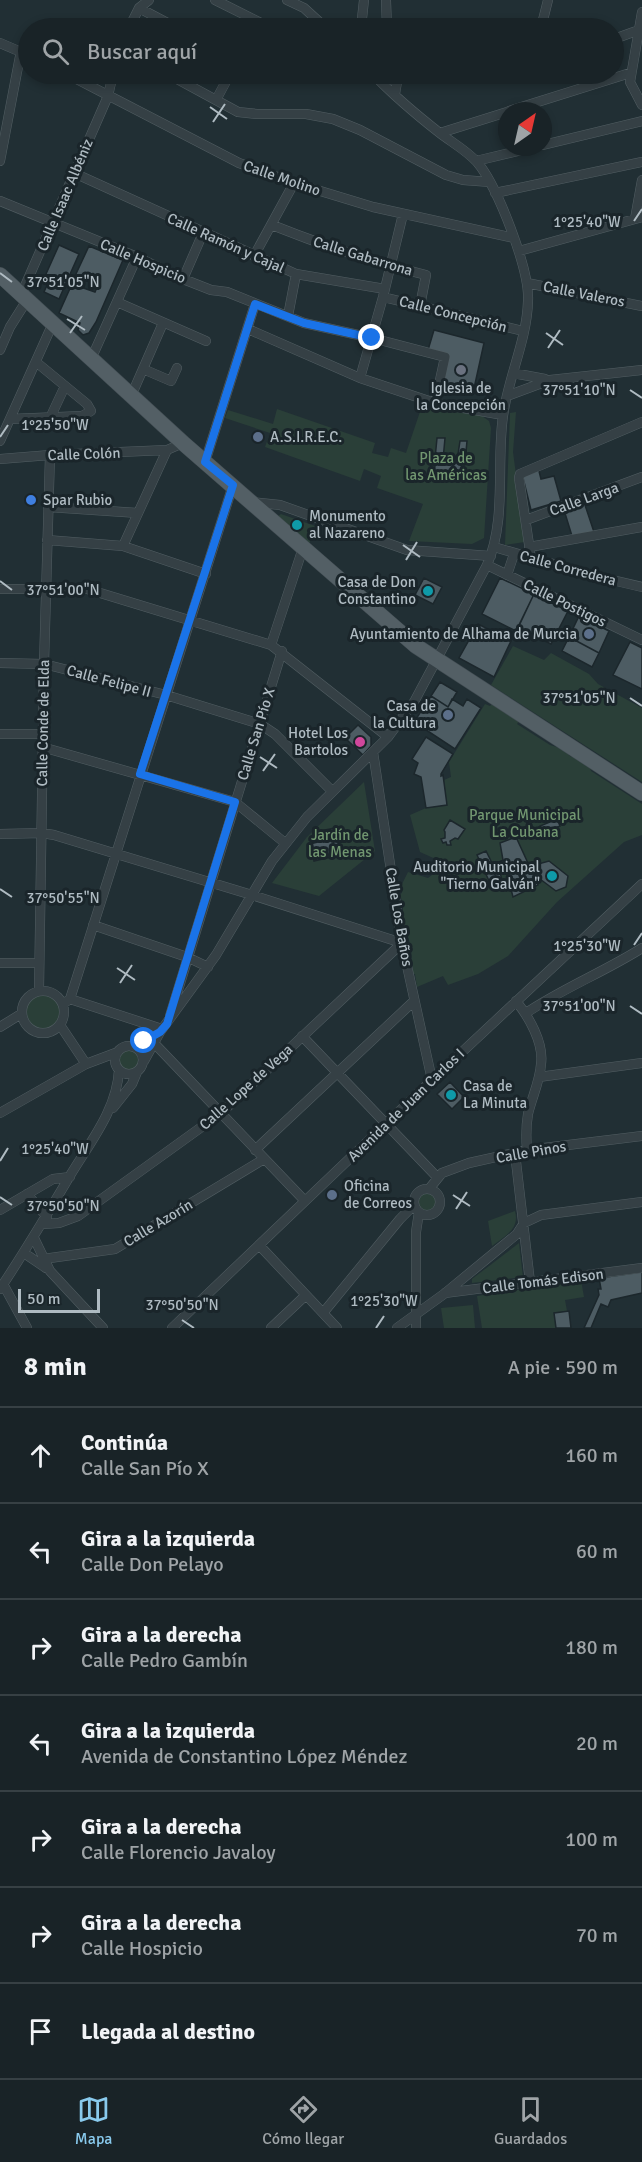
<!DOCTYPE html>
<html lang="es">
<meta charset="utf-8">
<style>
body{margin:0;font-family:Signika,sans-serif;background:#222b2f;color:#f1f3f6}
.compass{position:absolute;left:498px;top:102px;width:54px;height:54px;border-radius:50%;background:#192327;box-shadow:0 3px 9px #0003;rotate:34deg}
.scale{position:absolute;left:18px;bottom:15px;width:82px;box-sizing:border-box;padding-left:6px;border:3px solid #afbbc2;border-top:0;font-size:16px;line-height:21px;white-space:nowrap;color:#afbbc2;-webkit-text-stroke:4px #1a252a;paint-order:stroke}
.stop{position:absolute;width:18px;height:18px;margin:-14px;border:4px solid #1a73e8;border-radius:50%;background:#fff}
.stop.end{background:#1a73e8;border-color:#fff;box-shadow:0 2px 6px #0008}
.list{margin:0;padding:0;list-style:none}
h2{display:flex;justify-content:space-between;align-items:center;height:78px;margin:0;padding:0 24px;font-size:26px}
h2 small{font-size:20px;font-weight:400;color:#9fa4a7}
.list li{display:grid;grid-template-columns:39px 1fr auto;gap:18px;align-items:center;box-sizing:border-box;height:96px;padding:0 24px;border-top:2px solid #374044}
.list b{display:block;font-size:22px;white-space:nowrap}
.list p{margin:0;font-size:20px;white-space:nowrap;color:#9fa4a7}
.list em{font-size:20px;font-style:normal;color:#9fa4a7}
.icon{flex:none;width:33px;height:33px;fill:none;stroke:currentColor;stroke-width:2;stroke-linecap:round;stroke-linejoin:round}
.map{position:relative;flex:none;width:642px;height:1328px;overflow:hidden}
.search{position:absolute;background:#192327;box-shadow:0 3px 9px #0003;left:18px;right:18px;top:18px;height:66px;display:flex;align-items:center;gap:15px;box-sizing:border-box;padding:0 21px;border-radius:33px;color:#9fa4a7;font-size:22px}
.sheet{height:750px;background:#192327}
nav{display:flex;justify-content:space-around;align-items:center;box-sizing:border-box;height:84px;border-top:2px solid #374044;background:#192327;font-size:16px;color:#9fa4a7}
nav a{display:grid;justify-items:center;gap:3px}
nav .on{color:#89caed}
.map>svg:first-child{display:block}
.green{fill:#2a3f38}
.building{fill:#4d5c63;stroke:#1c272c;stroke-width:1.5}
.lines{fill:none;stroke-linecap:round;stroke-linejoin:round}
.street-casing{stroke:#525e63;stroke-width:10}
.primary-casing{stroke:#414c52;stroke-width:16}
.street{stroke:#354045;stroke-width:9}
.primary{stroke:#535f65;stroke-width:15}
.route{stroke:#1a73e8;stroke-width:8}
.ticks{fill:none;stroke:#afbbc2;stroke-width:2}
.worship-dot{fill:#6b7280;stroke:#1a252a;stroke-width:2}
.service-dot{fill:#5c6f8a;stroke:#1a252a;stroke-width:2}
.shop-dot{fill:#3f7fe0;stroke:#1a252a;stroke-width:2}
.culture-dot{fill:#0f9aa8;stroke:#1a252a;stroke-width:2}
.hotel-dot{fill:#d1479c;stroke:#1a252a;stroke-width:2}
.labels{text-anchor:middle;stroke-width:6;stroke-linejoin:round;paint-order:stroke}
.street-label{font-size:15px;fill:#afbbc2;stroke:#1a252a}
.poi-label{font-size:15px;fill:#afbbc2;stroke:#1a252a;text-anchor:start}
.park-label{font-size:15px;fill:#719670;stroke:#1a252a}
.ticks-label{font-size:15px;text-anchor:middle;fill:#afbbc2;stroke:#1a252a;stroke-width:6;stroke-linejoin:round;paint-order:stroke}
</style>
<div class="map">
<svg width="642" height="1328" viewBox="0 0 642 1328">
<rect width="100%" height="100%" fill="#212f34"/>
<!-- green -->
<path class="green" d="M423 403 482 416 489 421 491 428 484 538 472 544 409 541 423 504 377 488 381 476 364 469 360 481 265 447 270 433 225 418 228 410 273 424 277 409 375 443 372 453 388 457 391 448 406 453Z
M516 412 513 452 525 542 505 545 510 413Z
M281 514 315 526 309 545 278 516Z
M513 646 544 660 551 653 589 674 598 684 642 708V782L491 685Z
M485 704 490 706 492 704 519 721 517 724 550 745 563 749 570 756 589 764 591 771 642 804V835L624 842 557 902 508 956 478 974 448 985 443 976 417 987 415 974H413L411 947 403 920V905L400 894 402 893 401 886 408 872 428 878 432 875 440 861 420 852 410 815 426 808 447 805 444 780 451 777 449 762Z
M364 782 375 851 319 896 272 883 307 837Z
M25 1012a18 18 0 1 1 36 0a18 18 0 1 1-36 0Z
M118 1060a12 12 0 1 1 24 0a12 12 0 1 1-24 0Z
M416 1202a11 11 0 1 1 22 0a11 11 0 1 1-22 0Z
M515 1211C520 1229 505 1236 492 1246L488 1221Z
M519 1243 523 1277 472 1283V1279Z
M581 1280 584 1297 565 1300 567 1311 554 1313 556 1328H482L477 1296Z
M473 1305 475 1328H444L441 1308Z"/>
<!-- building -->
<path class="building" d="M59 245 79 254 59 299 44 292 51 276 46 274Z
M89 246 123 260 96 322 89 333 83 335 78 330 80 323 59 313 72 284 95 292 98 285 75 276Z
M434 330 484 343 473 393 442 385 448 355 428 350Z
M437 438H445L443 460 435 459Z
M460 441H467L465 462 457 461Z
M436 459 462 462 460 476 434 473Z
M538 467 541 479 554 476 561 501 531 510 523 478 526 472Z
M584 502 594 532 572 536 564 510Z
M424 578 442 587 433 604 415 595Z
M500 578 534 594 516 631 482 614Z
M534 594 568 611 551 644 518 628Z
M579 616 609 631 599 653 569 637Z
M478 624 511 641 494 677 459 658Z
M569 637 599 653 592 667 562 651Z
M630 642 642 648V689L613 675Z
M440 682 457 692 448 707 431 696Z
M431 696 448 707 452 699 463 706 467 699 481 708 455 749 414 722Z
M358 725 371 737V746L363 755 345 738Z
M426 737 453 754 441 774V776L443 775 447 805 426 808 421 777 414 774 418 763 412 759Z
M557 819 560 826 544 833 540 826Z
M450 820 465 829 458 839 455 838 450 841 451 845H447L446 842 443 843 441 839 445 838V832L444 830Z
M335 828 339 846 333 848 335 856 314 861 310 844 322 841 320 831Z
M516 837 538 885 513 897 506 870 500 872 502 880 491 885 477 855 486 851 493 865 503 860 500 843Z
M549 861 568 876 566 887 556 891 536 876 538 864Z
M450 1082 464 1097 452 1109 437 1094Z
M642 1272V1293L611 1300 608 1307 601 1304 591 1328H584L599 1295 598 1289H601L599 1278Z
M569 1311 571 1328H556L554 1313Z"/>
<g class="lines">
<!-- street casing -->
<g class="street-casing">
<path id="street" d="M215 0 271 28
M287 0 304 8 326 28
M386 0 387 28
M139 8 177 28
M642 12 630 82 642 105
M129 28 139 8 149 0
M361 28 364 0
M541 28 548 0
M614 39 639 30
M0 43 28 55
M67 74 239 163 294 183 373 207 514 238
M168 74 238 112 257 114H306L333 119 360 130 446 175 463 180 490 182
M261 74 271 79
M395 74 397 82 395 94
M216 100 230 74
M509 111 630 73
M440 133 507 112
M543 145 642 121
M0 161 21 51
M476 161 535 147
M74 173 296 274 385 289
M495 193 642 162
M0 201 137 257 183 279 211 290 227 292 304 323 372 338 445 357 435 403
M635 219 642 180
M272 225C322 245 373 262 426 275L420 306
M519 251 642 217
M254 256 294 183
M183 279 203 233
M527 283 642 306
M21 295 108 96 113 74
M383 297 523 331
M117 302 206 341
M288 316 296 274
M248 329 360 378 435 403 503 415
M0 350 10 327 27 300
M92 357 137 257
M143 369 171 381 177 368
M513 373 545 379
M360 378 383 297 403 214
M132 394 163 323
M507 396 550 380 642 370
M50 418 65 386
M10 419 82 416 91 411 87 404 36 362
M0 441 53 323
M0 459 50 455 167 450
M205 462 255 304
M520 474 642 422
M520 474 519 478 530 551
M252 502 280 505 407 550 491 556
M48 507 138 513
M526 520 642 477
M47 540 123 546 206 574
M123 546 167 450 183 443
M494 547 595 576 642 587
M529 547 642 527
M487 565 642 640
M507 575 514 554
M0 589H87L271 645 388 737
M271 645 303 548
M0 663 44 664 166 695 260 724 275 734 332 791
M0 734H42
M42 747 235 802 285 843
M373 752 402 943 432 1080
M0 834 42 833 54 835 252 895 402 943 221 1113 78 1216 59 1223 43 1224
M93 925 187 957 208 967
M0 963H39
M22 1012a21 21 0 1 1 42 0a21 21 0 1 1-42 0Z
M39 991 44 664 50 455
M70 999 162 1029
M516 1001C529 1017 544 1043 541 1064 540 1081 532 1097 528 1114 526 1126 526 1138 527 1150
M63 1004 70 999 233 485
M526 1013C563 988 604 972 642 948
M170 1016 282 651
M60 1025 86 1064
M0 1027 21 1014
M302 1036 437 1177
M153 1042 305 1201
M115 1060a14 14 0 1 1 28 0a14 14 0 1 1-28 0Z
M134 1046 158 1033
M144 1061 160 1032 216 955 272 861 307 817 388 737 414 702 487 565C507 519 496 465 503 416 508 378 527 340 528 301 530 270 497 185 477 162 467 151 453 143 441 134 418 116 393 95 373 74
M539 1077 642 1063
M113 1108 132 1084 137 1072
M0 1113 86 1064 118 1052
M255 1150 414 1001
M515 1153 530 1282
M429 1189 442 1173 469 1163 527 1150 642 1136
M414 1202a13 13 0 1 1 26 0a13 13 0 1 1-26 0Z
M27 1194 47 1217
M0 1210 53 1179 70 1177
M34 1238 50 1271 103 1328
M259 1245 337 1328
M24 1253 46 1268
M43 1259 115 1249 264 1159
M3 1284 27 1328
M0 1289C25 1251 48 1213 71 1174 91 1141 117 1109 119 1070
M445 1293 642 1268
M323 1313 400 1219 414 1205
M172 1328 432 1080 642 884
M271 1328 306 1295
M397 1328 444 1294 517 1234 524 1223 541 1215 642 1202
M416 1328V1232L419 1212"/>
</g>
<!-- primary casing -->
<g class="primary-casing">
<path id="primary" d="M0 275 183 443 416 646 642 793"/>
</g>
<!-- street -->
<use href="#street" class="street"/>
<!-- primary -->
<use href="#primary" class="primary"/>
</g>
<g class="lines">
<!-- route -->
<path class="route" d="M144 1041 160 1032 167 1024 235 802 140 774 233 485 205 462 255 304 304 323 372 338"/>
</g>
<!-- ticks -->
<path class="ticks" d="M210 107 227 119M213 122 225 104M634 221 642 209M0 273 12 282M67 319 85 330M70 333 82 316M546 333 563 345M548 348 560 330M630 390 642 398M0 437 8 425M403 545 420 557M406 560 417 542M0 581 12 590M630 698 642 706M260 757 277 768M263 771 275 754M0 889 12 897M634 945 642 933M117 968 135 980M120 983 132 965M630 1006 642 1014M0 1161 8 1148M453 1195 470 1206M0 1197 12 1205M456 1209 467 1192M182 1320 194 1328M376 1328 384 1316"/>
<!-- markers -->
<circle class="worship-dot" cx="461" cy="370" r="6"/>
<g class="service-dot">
<circle cx="258" cy="437" r="6"/>
<circle cx="589" cy="634" r="6"/>
<circle cx="448" cy="715" r="6"/>
<circle cx="332" cy="1195" r="6"/>
</g>
<circle class="shop-dot" cx="31" cy="500" r="6"/>
<g class="culture-dot">
<circle cx="297" cy="525" r="6"/>
<circle cx="428" cy="591" r="6"/>
<circle cx="552" cy="876" r="6"/>
<circle cx="451" cy="1095" r="6"/>
</g>
<circle class="hotel-dot" cx="360" cy="742" r="6"/>
<g class="labels">
<!-- street labels -->
<g class="street-label">
<text transform="translate(282 178) rotate(19)" y="5">Calle Molino</text>
<text transform="translate(65 195) rotate(-67)" y="5">Calle Isaac Albéniz</text>
<text transform="translate(226 243) rotate(24)" y="5">Calle Ramón y Cajal</text>
<text transform="translate(363 256) rotate(17)" y="5">Calle Gabarrona</text>
<text transform="translate(143 261) rotate(23)" y="5">Calle Hospicio</text>
<text transform="translate(584 294) rotate(11)" y="5">Calle Valeros</text>
<text transform="translate(453 314) rotate(14)" y="5">Calle Concepción</text>
<text transform="translate(84 454) rotate(-2)" y="5">Calle Colón</text>
<text transform="translate(584 499) rotate(-20)" y="5">Calle Larga</text>
<text transform="translate(568 568) rotate(15)" y="5">Calle Corredera</text>
<text transform="translate(565 603) rotate(26)" y="5">Calle Postigos</text>
<text transform="translate(109 681) rotate(15)" y="5">Calle Felipe II</text>
<text transform="translate(43 723) rotate(-89)" y="5">Calle Conde de Elda</text>
<text transform="translate(256 734) rotate(-73)" y="5">Calle San Pío X</text>
<text transform="translate(399 917) rotate(80)" y="5">Calle Los Baños</text>
<text transform="translate(246 1087) rotate(-42)" y="5">Calle Lope de Vega</text>
<text transform="translate(406 1105) rotate(-44)" y="5">Avenida de Juan Carlos I</text>
<text transform="translate(531 1152) rotate(-10)" y="5">Calle Pinos</text>
<text transform="translate(158 1223) rotate(-31)" y="5">Calle Azorín</text>
<text transform="translate(543 1281) rotate(-7)" y="5">Calle Tomás Edison</text>
</g>
<!-- poi labels -->
<g class="poi-label">
<text x="461" y="393" text-anchor="middle">Iglesia de<tspan x="461" dy="17">la Concepción</tspan></text>
<text x="270" y="442">A.S.I.R.E.C.</text>
<text x="43" y="505">Spar Rubio</text>
<text x="309" y="521">Monumento<tspan x="309" dy="17">al Nazareno</tspan></text>
<text x="416" y="587" text-anchor="end">Casa de Don<tspan x="416" dy="17">Constantino</tspan></text>
<text x="577" y="639" text-anchor="end">Ayuntamiento de Alhama de Murcia</text>
<text x="436" y="711" text-anchor="end">Casa de<tspan x="436" dy="17">la Cultura</tspan></text>
<text x="348" y="738" text-anchor="end">Hotel Los<tspan x="348" dy="17">Bartolos</tspan></text>
<text x="540" y="872" text-anchor="end">Auditorio Municipal<tspan x="540" dy="17">"Tierno Galván"</tspan></text>
<text x="463" y="1091">Casa de<tspan x="463" dy="17">La Minuta</tspan></text>
<text x="344" y="1191">Oficina<tspan x="344" dy="17">de Correos</tspan></text>
</g>
<!-- park labels -->
<g class="park-label">
<text x="446" y="463">Plaza de<tspan x="446" dy="17">las Américas</tspan></text>
<text x="525" y="820">Parque Municipal<tspan x="525" dy="17">La Cubana</tspan></text>
<text x="340" y="840">Jardín de<tspan x="340" dy="17">las Menas</tspan></text>
</g>
</g>
<g class="ticks-label">
<text x="587" y="227">1°25'40"W</text>
<text x="63" y="287">37°51'05"N</text>
<text x="579" y="395">37°51'10"N</text>
<text x="55" y="430">1°25'50"W</text>
<text x="63" y="595">37°51'00"N</text>
<text x="579" y="703">37°51'05"N</text>
<text x="63" y="903">37°50'55"N</text>
<text x="587" y="951">1°25'30"W</text>
<text x="579" y="1011">37°51'00"N</text>
<text x="55" y="1154">1°25'40"W</text>
<text x="63" y="1211">37°50'50"N</text>
<text x="384" y="1306">1°25'30"W</text>
<text x="182" y="1310">37°50'50"N</text>
</g>
</svg>
<svg class="compass" viewBox="-18 -18 36 36"><path d="M0-13l5 13h-10z" fill="#e53935"/><path d="M0 13l5-13h-10z" fill="#9fa4a7"/></svg>
<div class="scale">50 m</div>
<div class="stop" style="left:144px;top:1041px"></div>
<div class="stop end" style="left:372px;top:338px"></div>
<div class="search"><svg class="icon" aria-label="search" viewBox="0 0 24 24"><circle cx="10" cy="10" r="6"/><path d="M15 15l6 6"/></svg>Buscar aquí</div>
</div>
<section class="sheet">
<h2>8 min<small>A pie · 590 m</small></h2>
<ul class="list">
<li><svg class="icon" aria-label="ahead" viewBox="0 0 24 24"><path d="M12 20V5M6 11l6-6 6 6"/></svg><div><b>Continúa</b><p>Calle San Pío X</p></div><em>160 m</em></li>
<li><svg class="icon" aria-label="left" viewBox="0 0 24 24"><path d="M17 20v-9H6M10 6l-5 5 5 5"/></svg><div><b>Gira a la izquierda</b><p>Calle Don Pelayo</p></div><em>60 m</em></li>
<li><svg class="icon" aria-label="right" viewBox="0 0 24 24"><path d="M7 20v-9h11M14 6l5 5-5 5"/></svg><div><b>Gira a la derecha</b><p>Calle Pedro Gambín</p></div><em>180 m</em></li>
<li><svg class="icon" aria-label="left" viewBox="0 0 24 24"><path d="M17 20v-9H6M10 6l-5 5 5 5"/></svg><div><b>Gira a la izquierda</b><p>Avenida de Constantino López Méndez</p></div><em>20 m</em></li>
<li><svg class="icon" aria-label="right" viewBox="0 0 24 24"><path d="M7 20v-9h11M14 6l5 5-5 5"/></svg><div><b>Gira a la derecha</b><p>Calle Florencio Javaloy</p></div><em>100 m</em></li>
<li><svg class="icon" aria-label="right" viewBox="0 0 24 24"><path d="M7 20v-9h11M14 6l5 5-5 5"/></svg><div><b>Gira a la derecha</b><p>Calle Hospicio</p></div><em>70 m</em></li>
<li><svg class="icon" aria-label="arrive" viewBox="0 0 24 24"><path d="M6 21V4h12l-3 4 3 4H6"/></svg><div><b>Llegada al destino</b></div></li>
</ul>
</section>
<nav>
<a class="on"><svg class="icon" aria-label="map" viewBox="0 0 24 24"><path d="M3 6l6-2 6 2 6-2v14l-6 2-6-2-6 2zM9 4v14M15 6v14"/></svg>Mapa</a>
<a><svg class="icon" aria-label="directions" viewBox="0 0 24 24"><path d="M12 3l9 9-9 9-9-9zM9 14v-3h6M13 9l2 2-2 2"/></svg>Cómo llegar</a>
<a><svg class="icon" aria-label="saved" viewBox="0 0 24 24"><path d="M7 4h10v16l-5-4-5 4z"/></svg>Guardados</a>
</nav>
